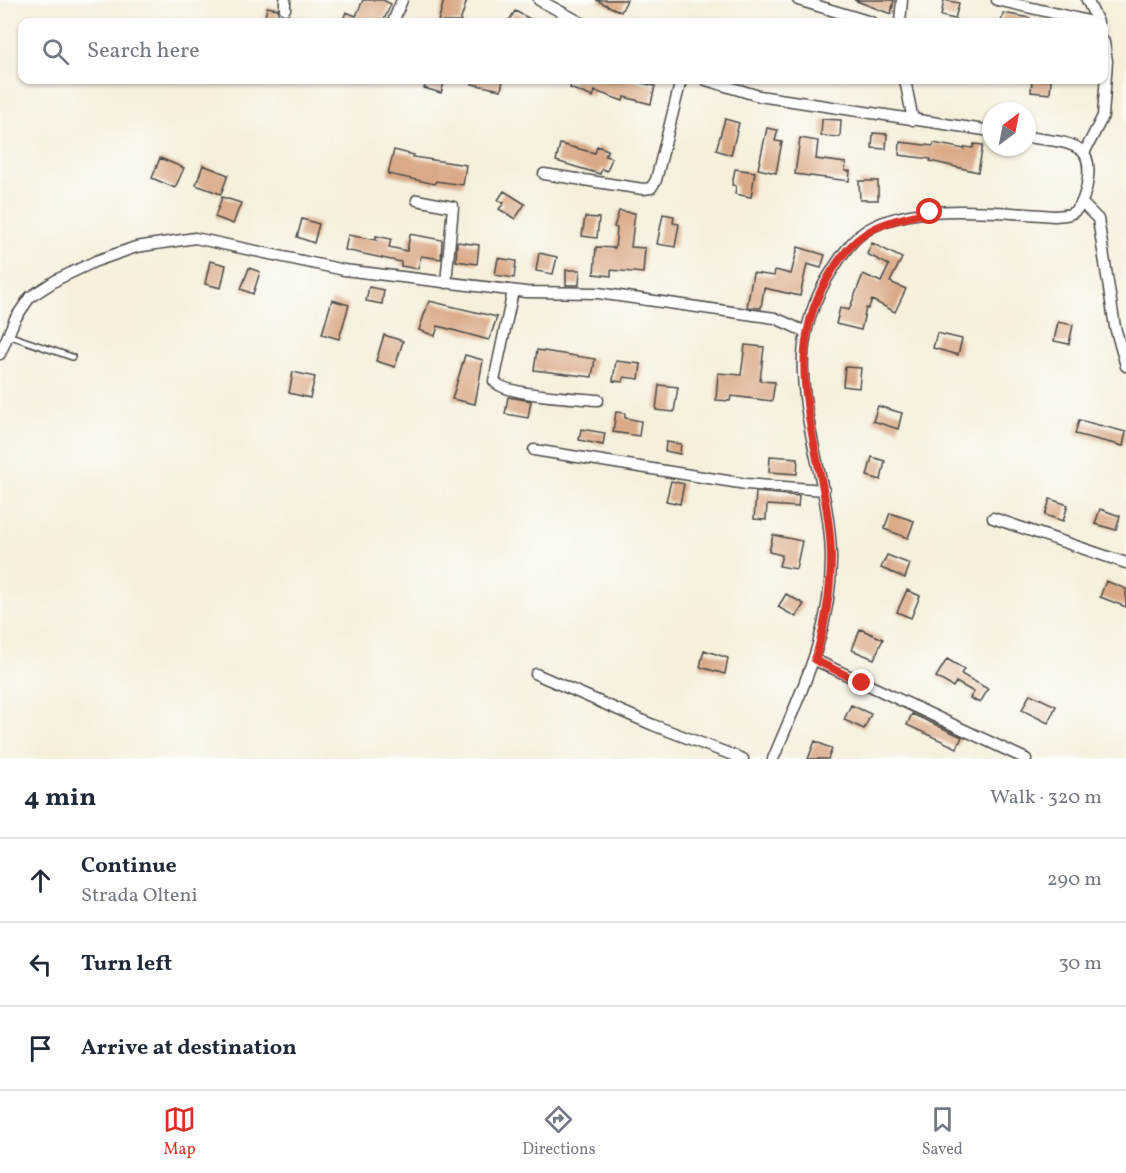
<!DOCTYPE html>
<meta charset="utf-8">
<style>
body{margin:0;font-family:Vollkorn,serif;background:#f2f2f3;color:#1f2937}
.compass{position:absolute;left:982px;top:102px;width:54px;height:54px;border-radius:50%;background:#fff;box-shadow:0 2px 4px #0004;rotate:32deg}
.stop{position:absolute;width:18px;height:18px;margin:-14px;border:4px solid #d93025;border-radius:50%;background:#fff}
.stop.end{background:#d93025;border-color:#fff;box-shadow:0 2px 6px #0008}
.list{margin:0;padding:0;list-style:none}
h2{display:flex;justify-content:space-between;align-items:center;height:78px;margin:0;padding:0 24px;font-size:26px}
h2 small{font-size:20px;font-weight:400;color:#747a83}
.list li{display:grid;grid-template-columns:39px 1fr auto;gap:18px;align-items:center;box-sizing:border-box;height:84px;padding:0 24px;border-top:2px solid #e0e1e3}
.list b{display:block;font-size:22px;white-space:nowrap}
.list p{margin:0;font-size:20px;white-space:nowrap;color:#747a83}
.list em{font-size:20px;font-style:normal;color:#747a83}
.icon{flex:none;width:33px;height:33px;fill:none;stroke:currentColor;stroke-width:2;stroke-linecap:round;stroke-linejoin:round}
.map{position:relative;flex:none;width:1126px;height:759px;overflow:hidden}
.search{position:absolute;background:#fff;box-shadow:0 2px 4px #0004;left:18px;right:18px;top:18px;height:66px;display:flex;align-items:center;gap:15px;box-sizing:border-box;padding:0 21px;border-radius:12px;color:#747a83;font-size:22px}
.sheet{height:330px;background:#fff}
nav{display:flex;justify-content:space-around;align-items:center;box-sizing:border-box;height:84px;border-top:2px solid #e0e1e3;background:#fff;font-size:16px;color:#747a83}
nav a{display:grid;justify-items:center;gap:3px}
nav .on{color:#d93025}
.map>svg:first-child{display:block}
.building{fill:#daaa88}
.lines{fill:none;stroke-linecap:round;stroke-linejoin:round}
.service-casing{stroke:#494846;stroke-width:8}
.minor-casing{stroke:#494846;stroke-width:13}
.service{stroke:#fff;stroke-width:5}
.minor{stroke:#fff;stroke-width:10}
.route{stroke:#d93025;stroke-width:8}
</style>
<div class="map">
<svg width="1126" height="759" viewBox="0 0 1126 759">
<rect width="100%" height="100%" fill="#fdfcf7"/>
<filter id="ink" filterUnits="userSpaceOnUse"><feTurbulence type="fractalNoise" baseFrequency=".0167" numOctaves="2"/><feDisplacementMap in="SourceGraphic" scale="12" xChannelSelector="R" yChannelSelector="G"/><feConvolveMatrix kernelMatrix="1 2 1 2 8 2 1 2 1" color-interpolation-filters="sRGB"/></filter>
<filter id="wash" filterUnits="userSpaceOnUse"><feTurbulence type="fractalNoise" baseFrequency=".008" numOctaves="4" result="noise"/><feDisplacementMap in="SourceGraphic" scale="24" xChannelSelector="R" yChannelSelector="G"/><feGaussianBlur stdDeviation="1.35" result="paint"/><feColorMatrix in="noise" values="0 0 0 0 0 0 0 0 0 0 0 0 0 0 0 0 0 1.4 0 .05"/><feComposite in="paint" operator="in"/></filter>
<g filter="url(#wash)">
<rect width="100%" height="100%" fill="#f5efdc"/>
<g id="blocks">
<!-- building -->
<path class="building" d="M363 0H383L391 4 383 22H342L346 12 356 16Z
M444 0H467L460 22H438Z
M596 0H627L621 12Z
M854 0H894L891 14Z
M944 0 959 3 955 19 941 16Z
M267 7 278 9V22H264Z
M515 11 536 22H508Z
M1003 13 1030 18 1029 22H1001Z
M427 80H445L441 93 424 88Z
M473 80H503L501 90 472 84Z
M573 80H630L655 86 651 104 624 97 623 101 595 91 593 97 570 88Z
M1032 80H1051L1050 94 1031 92Z
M725 119 739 123 731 155 716 150Z
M822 119 841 120 840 137 821 136Z
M767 128 778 130 775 141 782 142 776 173 758 169Z
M873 133 887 134 886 149 872 148Z
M800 138 818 141 816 159 846 163 845 171H850L849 181 795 174Z
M900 142 933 146 934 143 964 149 965 147 973 148 974 144 983 145 978 172 930 161 931 159 899 155Z
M560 144 595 153 597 146 608 150 605 156 612 158 607 171 602 169 600 174 556 161Z
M394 150 414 155 413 157 466 165 463 185 436 181 435 184 388 174Z
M160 158 184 168 175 188 152 178Z
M203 165 228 175 221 194 196 185Z
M735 169 755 172 751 197 735 194 736 186 732 185Z
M859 181H878V200H860Z
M504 191 525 204 515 219 499 209 504 203 498 200Z
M222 197 241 203 233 224 215 217Z
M619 211 635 213 631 247 645 248 643 273 611 270V276L594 274 596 247 615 248 617 228 614 227Z
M663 214 674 216 673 223 679 224 675 247 657 244Z
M585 217 599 218 597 238 582 236Z
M302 219 319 224 314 243 297 237Z
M410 234 442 240 441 259 421 256 418 269 401 266V262L345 250 348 235 376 240V236L391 239 389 247 407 251Z
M457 242 479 245 477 264 456 261Z
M872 243 902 258 890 282 906 289 895 312 872 300 868 309 866 308 861 330 836 324 840 308 849 310 863 274 881 282 889 265 867 254Z
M798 247 825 255 821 268 807 264 800 296 764 288 761 308 747 307 753 273 774 276 775 270 791 274Z
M539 253 557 257 553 274 536 271Z
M498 258 516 261 514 278 495 275Z
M210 261 226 265 221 288 205 284Z
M249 268 260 272 253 294 241 289Z
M566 270H580L579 285H566Z
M369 287 384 290 382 304 366 301Z
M332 300 349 305 339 339 322 334Z
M429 301 497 317 489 340 438 326 435 336 419 330Z
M1058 322 1073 325 1069 344 1054 341Z
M937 333 962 339 958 355 933 348Z
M384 335 403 341 395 367 376 361Z
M745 345 764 347 760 381 775 382 772 401 731 396 730 401 716 400 718 373 741 375Z
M537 350 595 359 592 377 534 370Z
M465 355 483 360 475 404 452 399Z
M616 361 641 364 639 379 624 377 623 382 613 381Z
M845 367 861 368 859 388 843 386Z
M293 372 315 377 310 398 289 393Z
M659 385 678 387 674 412 656 410Z
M508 397 531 401 528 418 505 414Z
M878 406 902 413 898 429 873 421Z
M616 412 625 413V418L641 421 639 436 613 432Z
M1079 420 1126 432 1123 446 1075 434Z
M581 429 605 433 603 445 579 440Z
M666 442 681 444 680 454 665 451Z
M770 456 798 458 797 474 769 472Z
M872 457 885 461 881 480 867 476Z
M671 481 684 484 680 504 666 501Z
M756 492 799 496 798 507 767 505 766 520 754 519Z
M1050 499 1068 505 1063 521 1045 515Z
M1100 509 1120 516 1116 530 1095 524Z
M890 513 914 521 908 538 884 529Z
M773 535 802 541 796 569 779 566 782 555 769 552Z
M887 555 910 564 905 578 881 568Z
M1106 581 1126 589V607L1100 597Z
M907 590 920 596 911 618 897 612Z
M786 594 804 604 796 617 778 607Z
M860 629 883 639 874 659 852 650Z
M704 650 728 658 725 674 700 667Z
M947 659 964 669 961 674 988 689 980 703 970 698 974 692 956 682 953 687 936 677Z
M1030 694 1056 706 1048 723 1022 710Z
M851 705 871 714 864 729 844 720Z
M912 714 962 737 957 748 907 725Z
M815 741 832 749 828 759H808Z"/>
</g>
</g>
<g filter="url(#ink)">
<use href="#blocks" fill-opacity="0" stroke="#494846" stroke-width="1.5"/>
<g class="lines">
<!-- service casing -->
<g class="service-casing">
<path id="service" d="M8 335 72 357"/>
</g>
<!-- minor casing -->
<g class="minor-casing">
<path id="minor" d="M539 0 580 22
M798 0 871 22
M997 0 1093 22
M1087 0 1098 22
M285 9V0
M393 22 402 0
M900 22 902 0
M706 80 759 96 991 131
M905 80 913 120
M1084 153 1103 116 1107 61 1104 42
M544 174 643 189 651 188 656 180 681 80
M417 200 453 207 446 283
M1082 203 1098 219 1115 327 1126 366
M513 291 494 381C505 396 577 398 598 400
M0 354 15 319 30 297 58 279 96 261 136 247 195 238 344 270 526 292 598 293 775 318 806 332
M534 450 746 484 824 490
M993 518 1126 563
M815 660 1026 759
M536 674 653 725 743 759
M773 759C801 691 832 632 831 556 830 494 805 433 803 373 801 342 810 309 825 282 836 264 849 241 867 230 914 201 1002 213 1055 216 1063 215 1071 216 1077 209 1087 199 1094 161 1082 151 1069 140 1044 140 1027 137"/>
</g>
<!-- service -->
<use href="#service" class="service"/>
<!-- minor -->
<use href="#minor" class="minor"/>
</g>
</g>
<g class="lines" filter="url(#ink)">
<!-- route -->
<path class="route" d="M862 683 815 660C825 626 831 592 831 557 830 463 775 370 826 281 855 230 875 224 930 212"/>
</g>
</svg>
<svg class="compass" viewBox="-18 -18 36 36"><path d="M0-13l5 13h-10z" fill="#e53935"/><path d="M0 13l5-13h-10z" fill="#747a83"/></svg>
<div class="stop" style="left:930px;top:212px"></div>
<div class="stop end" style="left:862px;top:683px"></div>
<div class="search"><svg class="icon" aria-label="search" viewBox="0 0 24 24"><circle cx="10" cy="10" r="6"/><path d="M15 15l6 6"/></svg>Search here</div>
</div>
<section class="sheet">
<h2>4 min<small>Walk · 320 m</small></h2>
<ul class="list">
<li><svg class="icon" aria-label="ahead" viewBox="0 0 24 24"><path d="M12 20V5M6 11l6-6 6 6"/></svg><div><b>Continue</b><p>Strada Olteni</p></div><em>290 m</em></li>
<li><svg class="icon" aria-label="left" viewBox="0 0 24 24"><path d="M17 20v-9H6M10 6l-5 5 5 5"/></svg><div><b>Turn left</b></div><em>30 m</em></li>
<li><svg class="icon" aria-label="arrive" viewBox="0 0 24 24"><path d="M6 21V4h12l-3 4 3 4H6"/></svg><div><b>Arrive at destination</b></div></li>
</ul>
</section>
<nav>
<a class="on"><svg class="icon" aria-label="map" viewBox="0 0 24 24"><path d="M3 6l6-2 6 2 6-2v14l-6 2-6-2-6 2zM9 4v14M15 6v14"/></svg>Map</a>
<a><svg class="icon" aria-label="directions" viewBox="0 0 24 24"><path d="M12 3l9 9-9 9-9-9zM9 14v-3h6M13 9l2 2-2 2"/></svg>Directions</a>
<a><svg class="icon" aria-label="saved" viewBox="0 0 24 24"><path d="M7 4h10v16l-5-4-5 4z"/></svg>Saved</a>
</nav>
